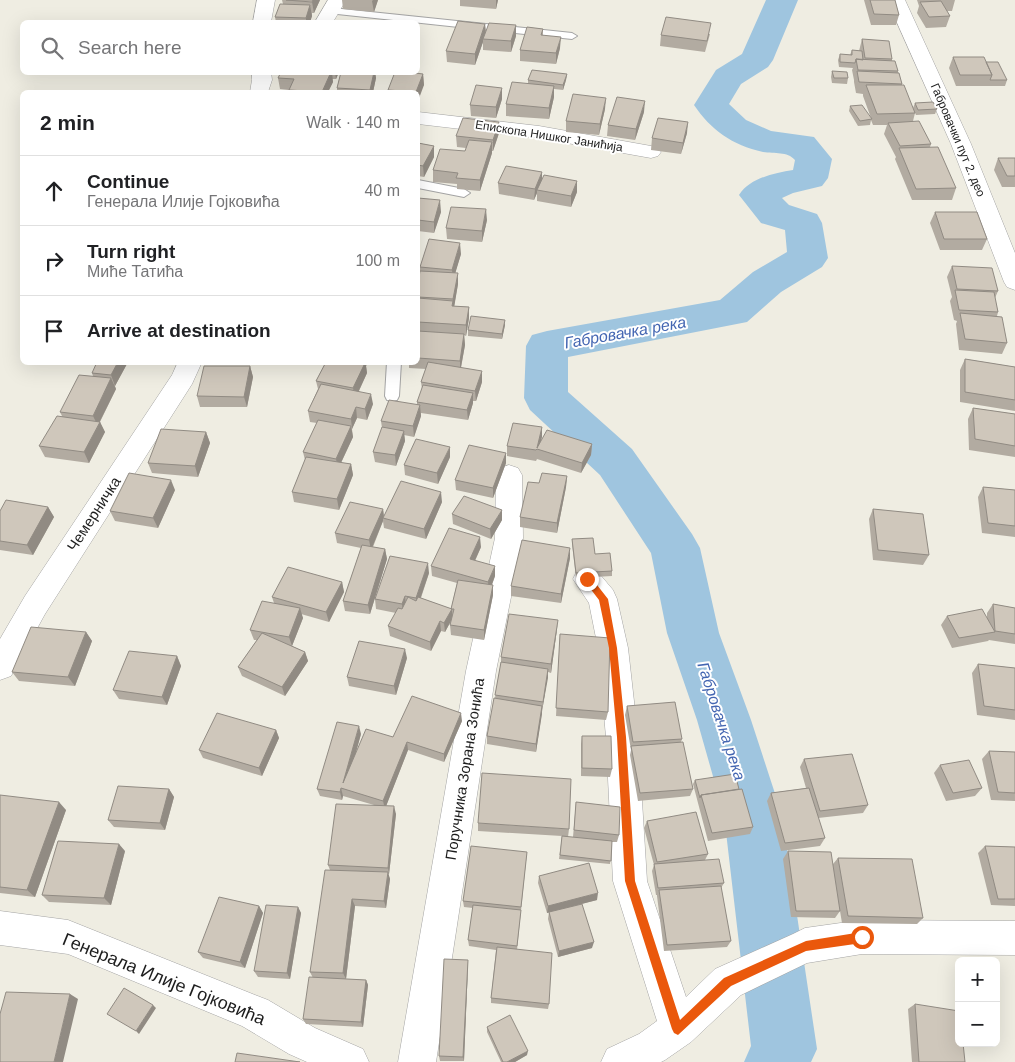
<!DOCTYPE html>
<meta charset="utf-8">
<style>
body{margin:0;font-family:Arial,sans-serif;background:#f6f6f6;color:#202124}
.controls{position:absolute;right:15px;bottom:15px;display:grid;overflow:hidden;border-radius:8px;box-shadow:0 5px 20px #0002}
.controls button{width:45px;height:45px;display:grid;place-items:center;padding:0;border:0;border-bottom:1px solid #e0e0e0;background:#fff;color:#202124;font:25px sans-serif}
.stop{position:absolute;width:15px;height:15px;margin:-11px;border:4px solid #ea580c;border-radius:50%;background:#fff}
.stop.end{background:#ea580c;border-color:#fff;box-shadow:0 1px 5px #0008}
.list{margin:0;padding:0;list-style:none}
h2{display:flex;justify-content:space-between;align-items:center;height:65px;margin:0;padding:0 20px;font-size:21px}
h2 small{font-size:16px;font-weight:400;color:#757577}
.list li{display:grid;grid-template-columns:32px 1fr auto;gap:15px;align-items:center;box-sizing:border-box;height:70px;padding:0 20px;border-top:1px solid #e0e0e0}
.list b{display:block;font-size:19px;white-space:nowrap}
.list p{margin:0;font-size:16px;white-space:nowrap;color:#757577}
.list em{font-size:16px;font-style:normal;color:#757577}
.icon{flex:none;width:28px;height:28px;fill:none;stroke:currentColor;stroke-width:2;stroke-linecap:round;stroke-linejoin:round}
.map{position:relative;flex:none;width:1015px;height:1062px;overflow:hidden}
.search{position:absolute;background:#fff;box-shadow:0 5px 20px #0002;left:20px;top:20px;width:400px;height:55px;display:flex;align-items:center;gap:12px;box-sizing:border-box;padding:0 18px;border-radius:8px;color:#757577;font-size:19px}
.panel{position:absolute;background:#fff;box-shadow:0 5px 20px #0002;left:20px;top:90px;width:400px;height:275px;border-radius:8px}
.map>svg:first-child{display:block}
.lines{fill:none;stroke-linecap:round;stroke-linejoin:round}
.river{fill:#9fc5df;fill-rule:evenodd}
.service-casing{stroke:#a4a4a4;stroke-width:2}
.minor-casing{stroke:#a4a4a4;stroke-width:1}
.service{fill:#fff;fill-rule:evenodd}
.minor{fill:#fff;fill-rule:evenodd}
.wall{fill:#b2aba1}
.shaded-wall{fill:#918b83}
.building{fill:#cfc7bb;stroke:#918b83}
.route{fill:#ea580c}
.labels{text-anchor:middle;stroke-width:4;stroke-linejoin:round;paint-order:stroke}
.far-street-label{font-size:12px;fill:#1d1d1d;stroke:#fff}
.street-label{font-size:15px;fill:#1d1d1d;stroke:#fff}
.water-label{font-size:16px;font-style:italic;fill:#4466b2;stroke:#fff}
.near-street-label{font-size:18px;fill:#1d1d1d;stroke:#fff}
</style>
<div class="map">
<svg width="1015" height="1062" viewBox="0 0 1015 1062">
<rect width="100%" height="100%" fill="#efede2"/>
<g class="lines">
<!-- river -->
<path class="river" d="M766 0H798L773 60 768 67 741 84 729 104 746 120 771 131 814 137 832 159 828 178 822 186 793 193 782 198 789 205 817 214 822 223 828 258 822 267 781 292 747 322 568 357V392L632 449 692 534 700 548 719 633 751 720 782 815 817 1049 811 1062H744L751 1046 724 815 697 720 667 633 651 553 600 475 530 410 524 398 526 346 532 335 547 331 720 300 753 272 787 252 785 230 761 223 739 195C750 178 774 173 793 170L795 160C787 151 775 154 763 152 732 145 711 130 694 105L716 70 742 54Z"/>
<!-- service casing -->
<g class="service-casing">
<path id="service" d="M332 8 572 33 577 36 572 39 328 13 327 11Z
M418 180 464 189 470 193 464 197 418 188Z
M387 362H401L399 396 397 400 392 401 387 400 385 396Z"/>
</g>
<!-- minor casing -->
<g class="minor-casing">
<path id="minor" d="M257 0H275L271 22H253Z
M328 0H346L333 22H315Z
M887 0H905L971 144 1015 253V290L1007 287 1004 282 951 144Z
M252 72H271L272 80 268 92H250L252 80Z
M418 112 539 126 651 146 658 148 661 152 658 156 651 158 539 138 418 124Z
M178 362H202L192 384 45 614 11 676 0 680V639L25 596 172 375Z
M509 465 518 468 522 475 523 538 496 671 436 1062H398L466 671 495 538 496 475 500 468Z
M587 567 597 571 613 590 617 599 628 648 638 737 647 881 686 997 715 969 793 934 805 928 862 920 1015 921V955L862 954 807 963 741 995 691 1042 665 1060 661 1062H601L607 1049 639 1034 657 1021 613 881 606 737 598 648 589 603 573 579 577 571Z
M0 911 68 920 255 995 268 1000 315 1028 363 1049 369 1062H307L289 1054 242 1026 68 954 0 945Z"/>
</g>
<!-- service -->
<use href="#service" class="service"/>
<!-- minor -->
<use href="#minor" class="minor"/>
</g>
<!-- wall -->
<path class="wall" d="M282 0H320L314 13H312V16L310 22H276L275 17 283 4Z
M342 0H378L374 12 343 9Z
M460 0H498L496 9 460 6Z
M864 0H895L899 15 896 25H871Z
M917 0H955L952 11H947L950 16 946 27 926 28 917 13 919 6Z
M485 24 486 32 516 25V36L511 52 483 50V42L475 65 447 62 446 51Z
M543 29V35L560 48 556 64 520 61V50Z
M710 34 705 52 660 46 661 35Z
M862 39 892 59V61L898 71V72L902 84V85L913 108 915 103 937 109 935 114 916 115 915 113 913 121 931 144 930 147 956 188 952 200H912L895 159 896 157 884 134 887 125H873L871 120 870 125 858 126 849 111 850 106 871 118 863 96V94L856 93 854 82V80L852 70 853 68 839 67 838 60 840 54 850 55 852 50 859 51Z
M953 57 986 62 1007 80 1005 86H956L949 68Z
M832 71 848 78 847 84 832 83 831 77Z
M281 72H339L336 79H332L333 82 328 92H289V90L280 89 278 78Z
M341 72H375L376 78 373 92H337V88Z
M423 74 424 85 418 92H388V90Z
M567 74 566 80 563 90 554 89V97L549 119 506 116V104L528 83V80Z
M502 88V99L496 118 471 116 470 105Z
M605 109 599 135 566 132V121Z
M644 112 635 140 607 136 608 125Z
M499 122V133L493 151H492V153L480 191 457 189V184L433 182V170L465 151 466 148 457 147 456 136Z
M687 133 681 154 651 150 652 138Z
M418 143 434 146V157L424 177 418 176Z
M998 158H1015V187H1002L994 170Z
M542 180 577 192 571 207 537 201V193L534 200 499 194 498 183Z
M418 198 441 212 434 233 418 231Z
M935 212 987 239 982 250H940L930 223Z
M487 220 482 242 447 239 446 228Z
M461 254 455 273 458 284 454 306 469 307V318L466 336 464 335 465 345 461 368 482 382 476 401H473V403L468 420 421 413V416L414 437 404 435 405 441 396 466 375 462 373 452 382 428 381 421 417 405V402L422 389 421 382 426 369 409 368V362H418V283L420 272V267Z
M952 266 998 291 995 298 998 312 997 316 1007 343 1002 354 959 350 956 324 957 321 954 320 950 301 952 297 947 277Z
M505 325 502 339 468 336V330Z
M965 359 1015 367V411L960 402V370Z
M128 362 115 386 116 389 100 422 105 432 89 463 45 457 39 446 62 416 60 412 93 376 92 373Z
M326 362H368L366 366 367 373 359 391 373 404 367 420 357 418 352 429 353 437 341 463 351 464 353 475 339 510 294 502 292 492 305 460 303 452 317 423 310 422 308 411 318 389 316 381Z
M250 366 253 377 247 407H200L197 396Z
M973 408 1015 414V457L969 450 968 419Z
M542 427 541 442 592 444 591 455 581 473 537 459 536 461 507 456V446Z
M206 432 210 443 198 477 152 473 148 463Z
M506 453V463L493 498 456 490 455 480Z
M450 457 438 484 405 475 404 465Z
M567 476 566 487 557 533 520 527V517L539 483Z
M983 487 1015 490V537L982 533 978 497Z
M175 490 158 528 115 521 110 511Z
M442 502 426 539 384 528 383 521 373 547 385 549 387 559 370 614 345 611 343 601 361 548 337 543 335 533 383 509 384 516Z
M48 507 54 517 33 555 0 550V511Z
M873 509 929 555 923 565 873 560 869 519Z
M452 514 502 520 491 539 453 524Z
M572 539 595 554 612 571V576L576 578 572 544Z
M481 547 475 561 495 576 492 585 493 595 484 640 451 635 450 625 451 621 445 632 441 631 431 651 390 636 388 626 396 613 376 609 375 599 429 573 421 598 451 609 457 583 432 576 431 566Z
M570 558 561 603 511 596V586Z
M342 582 344 592 329 622 301 614 303 618 292 646 305 652 308 661 285 696 242 676 238 667 257 640H254L250 630 274 603 272 597Z
M993 604 1015 608V644L989 640 988 641 952 648 941 625 947 616 987 618V613Z
M557 629 551 673 548 672 536 752 487 744V736L495 698 501 662V657Z
M86 632 92 641 75 686 19 681 12 672Z
M560 634 608 712 606 720 556 716Z
M177 656 181 666 167 705 119 699 113 690Z
M407 658 396 695 349 686 347 677Z
M978 664 1015 668V720L977 715 972 673Z
M627 706 682 739 681 742 693 789 690 796 638 801 630 755 631 750 625 715Z
M462 721 444 762 408 750 386 806 396 814 389 874H388L390 879 386 908 355 906 346 979 366 980 368 985 363 1027 306 1024 303 1019 313 978 310 972 330 870 328 865 374 805 343 796 342 800 320 796 317 789 361 734 355 754 393 737Z
M276 730 279 738 262 776 203 758 199 750Z
M582 736 612 769 610 777 581 776V744Z
M989 751 1015 752V801L991 800 982 759Z
M804 759 868 805 863 813 818 818 825 838 820 846 781 851 767 801 771 793 806 788 800 767Z
M940 765 982 788 975 796 946 801 934 773Z
M695 780 753 827 750 834 708 841 693 784Z
M169 789 174 797 165 830 114 827 108 820Z
M0 795 66 810 35 897 0 893Z
M576 802 619 835 617 842H612L610 864 559 859 562 836 478 831V823L569 829 568 837H573Z
M647 821 708 854 705 860 724 883 721 888 731 941 727 947 664 951 657 896V895H656L652 871 654 865 644 828Z
M985 846 1015 847V906L991 905 978 853Z
M125 851 111 905 49 902 42 895Z
M788 851 833 864 838 858 923 918 917 924 842 923 840 911 835 918 791 917 783 859Z
M527 852 517 950 549 1004 548 1009 491 1003V998L496 950 469 946 468 940 473 908 464 907 463 901Z
M539 876 597 900 573 906 592 948 558 957 548 919 549 912 547 913 538 883Z
M259 906 263 913 245 968 203 958 198 952Z
M298 907 301 913 290 979 258 977 254 971Z
M468 960V966L464 1061H440L439 1056Z
M915 1004 965 1062H912L908 1009Z
M487 1027 527 1055 515 1062H501L487 1032Z"/>
<!-- shaded-wall -->
<path class="shaded-wall" d="M313 0H320L314 13 312 2Z
M373 0H378L374 12 372 1Z
M496 0H498L496 9Z
M310 5 312 16 310 22H306V18Z
M485 24 486 35 483 39V42L475 65V54Z
M516 25V36L511 52V41Z
M561 37 560 48 556 64V53Z
M331 72H332L333 82 328 92H322Z
M335 72H339L336 79Z
M374 72H375L376 78 373 92H370V90Z
M423 74 424 85 418 101V92H416Z
M567 74 566 80 563 90V85Z
M554 86V97L549 119V108Z
M502 88V99L496 118V107Z
M606 98 605 109 599 135 600 124Z
M645 101 644 112 635 140 636 129Z
M499 122V133L493 151V140Z
M688 122 687 133 681 154 683 143Z
M492 142V153L480 191V180Z
M434 146V157L424 177 423 166Z
M542 172V183L537 190V193L534 200 535 189Z
M577 181V192L571 207V196Z
M440 200 441 212 434 233V222Z
M486 209 487 220 482 242V231Z
M460 243 461 254 453 281 452 270Z
M458 273V284L454 308 452 306 453 299Z
M469 307V318L466 336V325Z
M505 320V325L502 339V334Z
M464 334 465 345 460 372V361Z
M118 362H128L115 386 111 375Z
M363 362H368L366 366 367 373 355 399 353 388Z
M250 366 253 377 247 407 244 397Z
M482 371V382L476 401 475 391Z
M111 378 116 389 99 423 100 422 105 432 89 463 84 452 98 426 93 416Z
M473 393V403L468 420 467 410Z
M371 394 373 404 367 420 365 409Z
M420 405 421 416 414 437 413 426Z
M356 407 357 418 352 429 351 419Z
M351 426 353 437 338 469 336 459Z
M542 427V437L539 449 537 448Z
M404 431 405 441 396 466 395 455Z
M206 432 210 443 198 477 195 466Z
M592 444 591 455 581 473 582 463Z
M450 447V457L438 484 437 473Z
M506 453V463L493 498V488Z
M351 464 353 475 339 510 337 499Z
M567 476 566 487 557 533V523Z
M171 480 175 490 158 528 153 518Z
M441 492 442 502 426 539 424 529Z
M48 507 54 517 33 555 27 545Z
M383 509 384 518H383V521L371 550 369 540Z
M502 510V520L491 539 490 529Z
M480 537 481 547 471 569 470 559Z
M570 548V558L561 603V594Z
M385 549 387 559 370 614 368 605Z
M428 563 429 573 417 608 416 598Z
M495 566V576L489 592 488 582Z
M342 582 344 592 329 622 326 612Z
M493 585V595L484 640V630Z
M405 596 406 606 403 614 402 604Z
M300 608 303 618 292 646 289 637Z
M452 609V619L445 632 444 623Z
M558 620 557 629 551 673V664Z
M440 621 441 631 431 651 430 642Z
M86 632 92 641 75 686 68 677Z
M405 649 407 658 396 695 394 686Z
M305 652 308 661 285 696 282 687Z
M177 656 181 666 167 705 162 697Z
M548 669V678L542 711 543 702Z
M542 706V714L536 752V744Z
M461 713 462 721 444 762V754Z
M359 726 361 734 346 790 343 783Z
M276 730 279 738 262 776 259 768Z
M407 742 408 750 385 809 383 801Z
M341 788 343 796 342 800 340 792Z
M169 789 174 797 165 830 160 823Z
M59 802 66 810 35 897 27 890Z
M394 806 396 814 389 874 388 868Z
M119 844 125 851 111 905 104 898Z
M388 872 390 879 386 908 384 901Z
M598 893 597 900 547 913 548 906Z
M352 899 355 906 346 979 343 973Z
M259 906 263 913 245 968 240 962Z
M298 907 301 913 290 979 287 973Z
M594 942 592 948 558 957 559 951Z
M468 960V966L464 1061 463 1057Z
M366 980 368 985 363 1027 361 1022Z
M70 994 78 999 63 1062H54Z
M153 1005 156 1008 139 1034 136 1031Z
M528 1051 527 1055 515 1062H507Z"/>
<!-- building -->
<path class="building" d="M286 0H313L312 2Z
M870 0H895L899 15 874 14Z
M941 1 950 16 929 17 920 2Z
M280 4 310 5 306 18 275 17Z
M666 17 711 23 707 41 661 35Z
M458 21 485 24 475 54 446 51Z
M489 23 516 25 511 41 483 39Z
M527 27 543 29 541 35 561 37 556 53 520 50Z
M862 39 889 41 892 59 865 58Z
M852 50 862 51 863 60 856 59 855 63 840 62V54L852 55Z
M953 57H984L992 75H960Z
M856 59 895 61 898 71 858 70Z
M986 62H998L1007 80H990L992 75Z
M532 70 567 74 563 85 528 80Z
M832 71 847 72 848 78H834Z
M857 71 899 73 902 84 859 82Z
M281 72H331L322 92 289 90 294 79 278 78Z
M341 72H374L370 90 337 88Z
M395 72H407L423 74 416 92 388 90Z
M512 82 554 86 549 108 506 104Z
M476 85 502 88 496 107 470 105Z
M866 85H904L915 113 877 114Z
M573 94 606 98 600 124 566 121Z
M617 97 645 101 636 129 608 125Z
M933 102 937 109 918 110 915 103Z
M862 105 872 119 860 121 850 106Z
M463 118 499 122 493 140 456 136Z
M658 118 688 122 683 143 652 138Z
M919 121 931 144 900 146 888 123Z
M469 140 492 142 480 180 456 178 458 173 433 170 440 149 465 151Z
M418 143 434 146 423 166 418 165Z
M938 147 956 188 916 189 899 148Z
M998 158H1015V176H1007Z
M506 166 542 172 535 189 498 183Z
M544 175 577 181 571 196 537 190Z
M418 198 440 200 434 222 418 220Z
M451 207 486 209 482 231 446 228Z
M935 212H977L987 239H944Z
M429 239 460 243 452 270 420 267Z
M952 266 992 268 998 291 957 289Z
M420 271 458 273 453 299 418 297V283Z
M955 290 994 292 998 312 959 310Z
M418 298 453 301 452 306 469 307 466 325 418 322Z
M960 313 1002 317 1007 343 965 339Z
M471 316 505 320 502 334 468 330Z
M418 331 464 334 460 361 418 358Z
M965 359 1015 367V400L965 392Z
M97 362H118L111 375 92 373Z
M326 362H365V363L353 388 316 381Z
M428 362 482 371 475 391 421 382Z
M204 366H250L244 397 197 396Z
M79 375 111 378 93 416 60 412Z
M321 384 371 394 365 409 356 407 351 419 308 411Z
M423 385 473 393 467 410 417 402Z
M389 400 420 405 413 426 381 421Z
M973 408 1015 414V446L975 439Z
M57 416 100 422 84 452 39 446Z
M318 420 351 426 336 459 303 452Z
M513 423 542 427 537 448 547 430 592 444 582 463 537 449 536 450 507 446Z
M382 427 404 431 395 455 373 452Z
M161 429 206 432 195 466 148 463Z
M416 439 450 447 437 473 404 465Z
M469 445 506 453 493 488 455 480Z
M306 457 351 464 337 499 292 492Z
M129 473 171 480 153 518 110 511Z
M542 473 567 476 557 523 520 517 528 482 539 483Z
M401 481 441 492 424 529 383 518Z
M983 487 1015 490V526L988 523Z
M464 496 502 510 490 529 452 514Z
M6 500 48 507 27 545 0 541V511Z
M350 502 383 509 369 540 335 533Z
M873 509 923 514 929 555 878 550Z
M449 528 480 537 470 559 495 566 488 582 431 566Z
M593 538 595 554 610 553 612 571 576 573 572 539Z
M522 540 570 548 561 594 511 586Z
M362 545 385 549 368 605 343 601Z
M390 556 428 563 416 598 405 596 402 604 375 599Z
M288 567 342 582 326 612 272 597Z
M458 580 493 585 484 630 450 625 454 609H451Z
M408 597 416 601 418 597 452 609 444 623 440 621 430 642 388 626 398 608 402 609Z
M262 601 300 608 289 637 250 630Z
M993 604 1015 608V634L995 631Z
M982 609 995 632 959 638 947 616Z
M509 614 558 620 551 664 501 657Z
M31 627 86 632 68 677 12 672Z
M262 633 305 652 282 687 238 667Z
M560 634 610 638 608 712 556 708Z
M359 641 405 649 394 686 347 677Z
M129 651 177 656 162 697 113 690Z
M501 662 548 669 543 702 495 695Z
M978 664 1015 668V710L984 706Z
M412 696 461 713 444 754 407 742 383 801 341 788 340 792 317 789 337 722 359 726 343 783 366 729 393 737Z
M494 698 542 706 536 744 487 736Z
M675 702 682 739 633 742 627 706Z
M217 713 276 730 259 768 199 750Z
M582 736H611L612 769 582 768Z
M683 742 693 789 640 793 631 746Z
M989 751 1015 752V793L998 792Z
M852 754 868 805 820 811 804 759Z
M969 760 982 788 953 793 940 765Z
M482 773 571 779 569 829 478 823Z
M735 774 739 789 701 795 700 798 695 780Z
M118 786 169 789 160 823 108 820Z
M809 788 825 838 785 843 771 793Z
M742 789 753 827 712 833 701 795Z
M0 795 59 802 27 890 0 887Z
M576 802 620 807 619 835 574 830Z
M336 804 394 806 388 868 328 865Z
M696 812 708 854 657 862 647 821Z
M562 836 612 841 611 861 560 855Z
M58 841 119 844 104 898 42 895Z
M471 846 527 852 521 907 463 901Z
M985 846 1015 847V899H998Z
M788 851 831 852 840 911H796Z
M838 858 912 859 923 918 848 916Z
M719 859 724 883 658 888 654 864Z
M589 863 598 893 548 906 539 876Z
M325 870 388 872 384 901 352 899 343 973 310 972Z
M721 886 731 941 667 945 659 890Z
M219 897 259 906 240 962 198 952Z
M582 904 594 942 559 951 549 912Z
M266 905 298 907 287 973 254 971Z
M473 905 521 910 517 946 468 940Z
M497 947 552 953 549 1004 491 998Z
M444 959 468 960 463 1057 439 1056Z
M309 977 366 980 361 1022 303 1019Z
M124 988 153 1005 136 1031 107 1014Z
M6 992 70 994 54 1062H0V1014Z
M915 1004 959 1011V1043H963L965 1062H919Z
M510 1015 528 1051 507 1062H503L487 1027Z
M237 1053 300 1062H235Z"/>
<!-- route -->
<path class="route" d="M587 575 590 576 608 599 617 648 626 737 635 881 680 1020 724 978 806 941 862 932 865 934 867 937 865 941 862 943 806 951 731 986 678 1035 674 1033 672 1029 625 881 617 737 609 648 599 600 583 579Z"/>
<g class="labels">
<!-- far-street labels -->
<g class="far-street-label">
<text transform="translate(549 136) rotate(9)" y="4">Епископа Нишког Јанићија</text>
<text transform="translate(958 140) rotate(67)" y="4">Габровачки пут 2. део</text>
</g>
<!-- street labels -->
<g class="street-label">
<text transform="translate(94 514) rotate(-57)" y="5">Чемерничка</text>
<text transform="translate(465 769) rotate(-81)" y="5">Поручника Зорана Зонића</text>
</g>
<!-- water labels -->
<g class="water-label">
<text transform="translate(625 332) rotate(-10)" y="6">Габровачка река</text>
<text transform="translate(722 721) rotate(72)" y="6">Габровачка река</text>
</g>
<!-- near-street labels -->
<g class="near-street-label">
<text transform="translate(164 979) rotate(22)" y="6">Генерала Илије Гојковића</text>
</g>
</g>
</svg>
<div class="controls">
<button>+</button>
<button>−</button>
</div>
<div class="stop" style="left:862px;top:937px"></div>
<div class="stop end" style="left:587px;top:579px"></div>
<div class="search"><svg class="icon" aria-label="search" viewBox="0 0 24 24"><circle cx="10" cy="10" r="6"/><path d="M15 15l6 6"/></svg>Search here</div>
<section class="panel">
<h2>2 min<small>Walk · 140 m</small></h2>
<ul class="list">
<li><svg class="icon" aria-label="ahead" viewBox="0 0 24 24"><path d="M12 20V5M6 11l6-6 6 6"/></svg><div><b>Continue</b><p>Генерала Илије Гојковића</p></div><em>40 m</em></li>
<li><svg class="icon" aria-label="right" viewBox="0 0 24 24"><path d="M7 20v-9h11M14 6l5 5-5 5"/></svg><div><b>Turn right</b><p>Миће Татића</p></div><em>100 m</em></li>
<li><svg class="icon" aria-label="arrive" viewBox="0 0 24 24"><path d="M6 21V4h12l-3 4 3 4H6"/></svg><div><b>Arrive at destination</b></div></li>
</ul>
</section>
</div>
